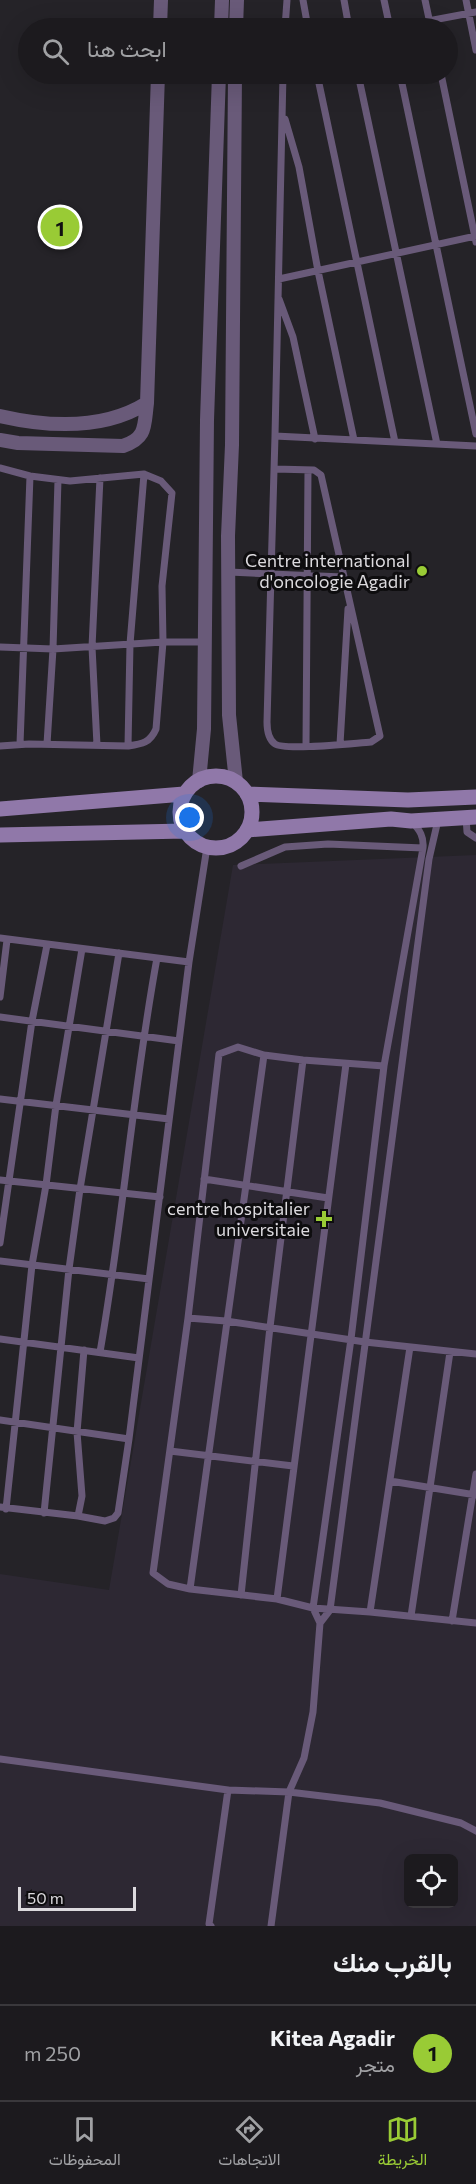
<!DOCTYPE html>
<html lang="ar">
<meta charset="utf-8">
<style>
body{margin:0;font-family:Commissioner,Vazirmatn,sans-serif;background:#29272b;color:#f1f3f6;direction:rtl}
.controls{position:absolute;right:18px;bottom:18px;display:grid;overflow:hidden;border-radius:9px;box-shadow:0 6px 24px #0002}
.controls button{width:54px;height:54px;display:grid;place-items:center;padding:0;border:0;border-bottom:2px solid #3a383c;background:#1c1a1e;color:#f1f3f6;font:30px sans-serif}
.scale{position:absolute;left:18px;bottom:15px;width:118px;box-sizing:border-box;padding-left:6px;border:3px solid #dcdade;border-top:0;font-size:16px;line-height:21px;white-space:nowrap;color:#dcdade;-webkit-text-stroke:4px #0e0d0f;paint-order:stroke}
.you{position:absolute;left:190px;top:818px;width:21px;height:21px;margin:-15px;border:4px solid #fff;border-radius:50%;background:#1a73e8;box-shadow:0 0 0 9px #1a73e833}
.badge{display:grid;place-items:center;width:39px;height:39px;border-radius:50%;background:#99cb35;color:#111;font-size:20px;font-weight:700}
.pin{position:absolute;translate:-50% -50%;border:3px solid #fff;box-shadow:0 2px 6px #0006}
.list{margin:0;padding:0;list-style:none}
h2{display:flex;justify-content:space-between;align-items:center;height:78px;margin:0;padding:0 24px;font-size:26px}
h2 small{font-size:20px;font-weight:400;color:#a0a1a4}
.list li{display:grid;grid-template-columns:39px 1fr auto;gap:18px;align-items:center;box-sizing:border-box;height:96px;padding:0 24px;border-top:2px solid #3a383c}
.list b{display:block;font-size:22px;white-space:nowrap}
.list p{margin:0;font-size:20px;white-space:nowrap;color:#a0a1a4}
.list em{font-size:20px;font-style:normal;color:#a0a1a4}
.icon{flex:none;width:33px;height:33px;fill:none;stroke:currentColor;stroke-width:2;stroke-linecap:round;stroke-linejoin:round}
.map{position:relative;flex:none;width:476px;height:1926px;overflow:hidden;direction:ltr}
.search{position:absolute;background:#1c1a1e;box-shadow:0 6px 24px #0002;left:18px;right:18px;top:18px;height:66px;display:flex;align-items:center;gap:15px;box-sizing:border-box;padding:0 21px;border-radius:33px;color:#a0a1a4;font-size:22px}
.sheet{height:174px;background:#1c1a1e}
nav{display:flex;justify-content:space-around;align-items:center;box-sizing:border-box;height:84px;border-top:2px solid #3a383c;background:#1c1a1e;font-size:16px;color:#a0a1a4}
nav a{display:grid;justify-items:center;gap:3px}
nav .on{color:#99cb35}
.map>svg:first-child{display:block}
.built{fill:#2d2833;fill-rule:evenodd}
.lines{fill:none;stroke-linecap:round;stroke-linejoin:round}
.lane{stroke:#695a79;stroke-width:7}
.street{stroke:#695a79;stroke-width:14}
.secondary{stroke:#9078a9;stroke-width:15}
.poi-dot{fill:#99cb35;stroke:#0e0d0f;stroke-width:2}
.labels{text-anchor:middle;stroke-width:6;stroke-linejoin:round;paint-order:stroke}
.poi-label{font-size:18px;fill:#dcdade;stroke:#0e0d0f;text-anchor:end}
</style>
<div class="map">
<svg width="476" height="1926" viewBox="0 0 476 1926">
<rect width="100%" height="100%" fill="#252328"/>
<!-- built -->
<path class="built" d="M476 855V1926H0V1574L109 1590 233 865ZM408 1858H454V1904H408Z"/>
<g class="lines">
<!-- lane -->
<path class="lane" d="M303 0 308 28
M344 0 349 28
M384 0 390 28
M425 0 431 28
M466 0 476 50
M285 28 287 0
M391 28 476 12
M283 74 275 436 476 446
M317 74 395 442
M358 74 437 444
M400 74 476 434
M441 74 476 242
M285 119 299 167 318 271 354 440
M279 279 476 236
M279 299 293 337 315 439
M0 468 30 476 70 481 144 474 161 481 172 493 162 586 163 642 156 729C150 743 142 744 128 746L29 744 0 746
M275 469 314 470 321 475 380 736 371 742C355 743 285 751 275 744 268 739 267 729 267 722L271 574 343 577
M229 572 271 574 275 436
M0 647 53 649 163 642H205
M20 744 30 476
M47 744 53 649 58 480
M340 744 348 609
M97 745 92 647 100 478
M128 746 130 644 144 474
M306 746 308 470
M466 817 467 832 476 838
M241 866 285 847 328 844 423 848
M0 938 189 962
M0 997 7 940
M0 1017 179 1041
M384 1066 303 1060 264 1055 238 1047 219 1054 188 1318 153 1573 168 1584 190 1589 277 1599 313 1608 370 1612 476 1623
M0 1099 169 1119
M204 1179 328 1198
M0 1180 160 1197
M0 1243 32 1021 47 945
M0 1261 149 1279
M188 1318 226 1321 365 1342 476 1354
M0 1339 139 1358
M100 1352C123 1221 133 1088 157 958
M0 1420 129 1439
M170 1451 293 1466
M390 1481 476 1495
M0 1507 78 1516 105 1521 114 1518 118 1513 129 1439 189 962 207 847
M6 1509 32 1265 46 1185 56 1105 82 949
M44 1513 69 1269 80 1189 119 953
M78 1516 82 1496 77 1432 84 1350
M190 1589 264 1055
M241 1595 270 1327 303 1060
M277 1599 346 1064
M370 1612 410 1347
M411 1616 450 1352
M452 1621 476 1474
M320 1623 330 1610 429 859 438 820
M0 1759 228 1790 289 1792 304 1758 313 1712 320 1623 313 1608 351 1339 384 1066 423 848C424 837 420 830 412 822
M211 1926 209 1924 228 1790
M271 1926 289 1792 380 1803 461 1823 476 1831"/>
<!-- street -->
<path class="street" d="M160 28 161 0
M221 28 222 0
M236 28 237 0
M235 74 232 445 228 536 229 715 236 782
M0 416C48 427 104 430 147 403
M0 440 18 443 123 446C147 438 144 426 147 403L158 74
M199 781 204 729 207 420 219 74"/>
<!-- secondary -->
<path class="secondary" d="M180 812a36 36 0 1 1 72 0a36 36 0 1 1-72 0Z
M247 794 408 800 476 797
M0 809 184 794
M247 830 391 819 411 821 476 817
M0 835 185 831"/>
</g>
<!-- markers -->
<g class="poi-dot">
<circle cx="422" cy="571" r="6"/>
<path d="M321 1210h6v6h6v6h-6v6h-6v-6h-6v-6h6z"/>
</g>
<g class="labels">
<!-- poi labels -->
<g class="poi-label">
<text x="410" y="567">Centre international<tspan x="410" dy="21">d'oncologie Agadir</tspan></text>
<text x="310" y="1215">centre hospitalier<tspan x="310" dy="21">universitaie</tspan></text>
</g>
</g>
</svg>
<div class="controls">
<button><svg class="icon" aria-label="locate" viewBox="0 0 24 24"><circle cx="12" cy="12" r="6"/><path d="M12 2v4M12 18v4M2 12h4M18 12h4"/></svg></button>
</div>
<div class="scale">50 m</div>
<div class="you"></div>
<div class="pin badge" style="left:60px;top:227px">1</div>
<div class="search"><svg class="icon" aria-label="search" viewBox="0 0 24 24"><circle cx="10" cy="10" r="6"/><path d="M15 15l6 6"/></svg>ابحث هنا</div>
</div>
<section class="sheet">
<h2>بالقرب منك<small></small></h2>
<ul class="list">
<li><span class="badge">1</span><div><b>Kitea Agadir</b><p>متجر</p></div><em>250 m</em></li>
</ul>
</section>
<nav>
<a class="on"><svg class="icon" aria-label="map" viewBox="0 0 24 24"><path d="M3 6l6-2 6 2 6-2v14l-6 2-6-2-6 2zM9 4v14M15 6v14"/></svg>الخريطة</a>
<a><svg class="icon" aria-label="directions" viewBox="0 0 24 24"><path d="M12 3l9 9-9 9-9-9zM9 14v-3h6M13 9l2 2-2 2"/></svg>الاتجاهات</a>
<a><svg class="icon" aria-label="saved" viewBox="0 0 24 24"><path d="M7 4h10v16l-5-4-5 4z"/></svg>المحفوظات</a>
</nav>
